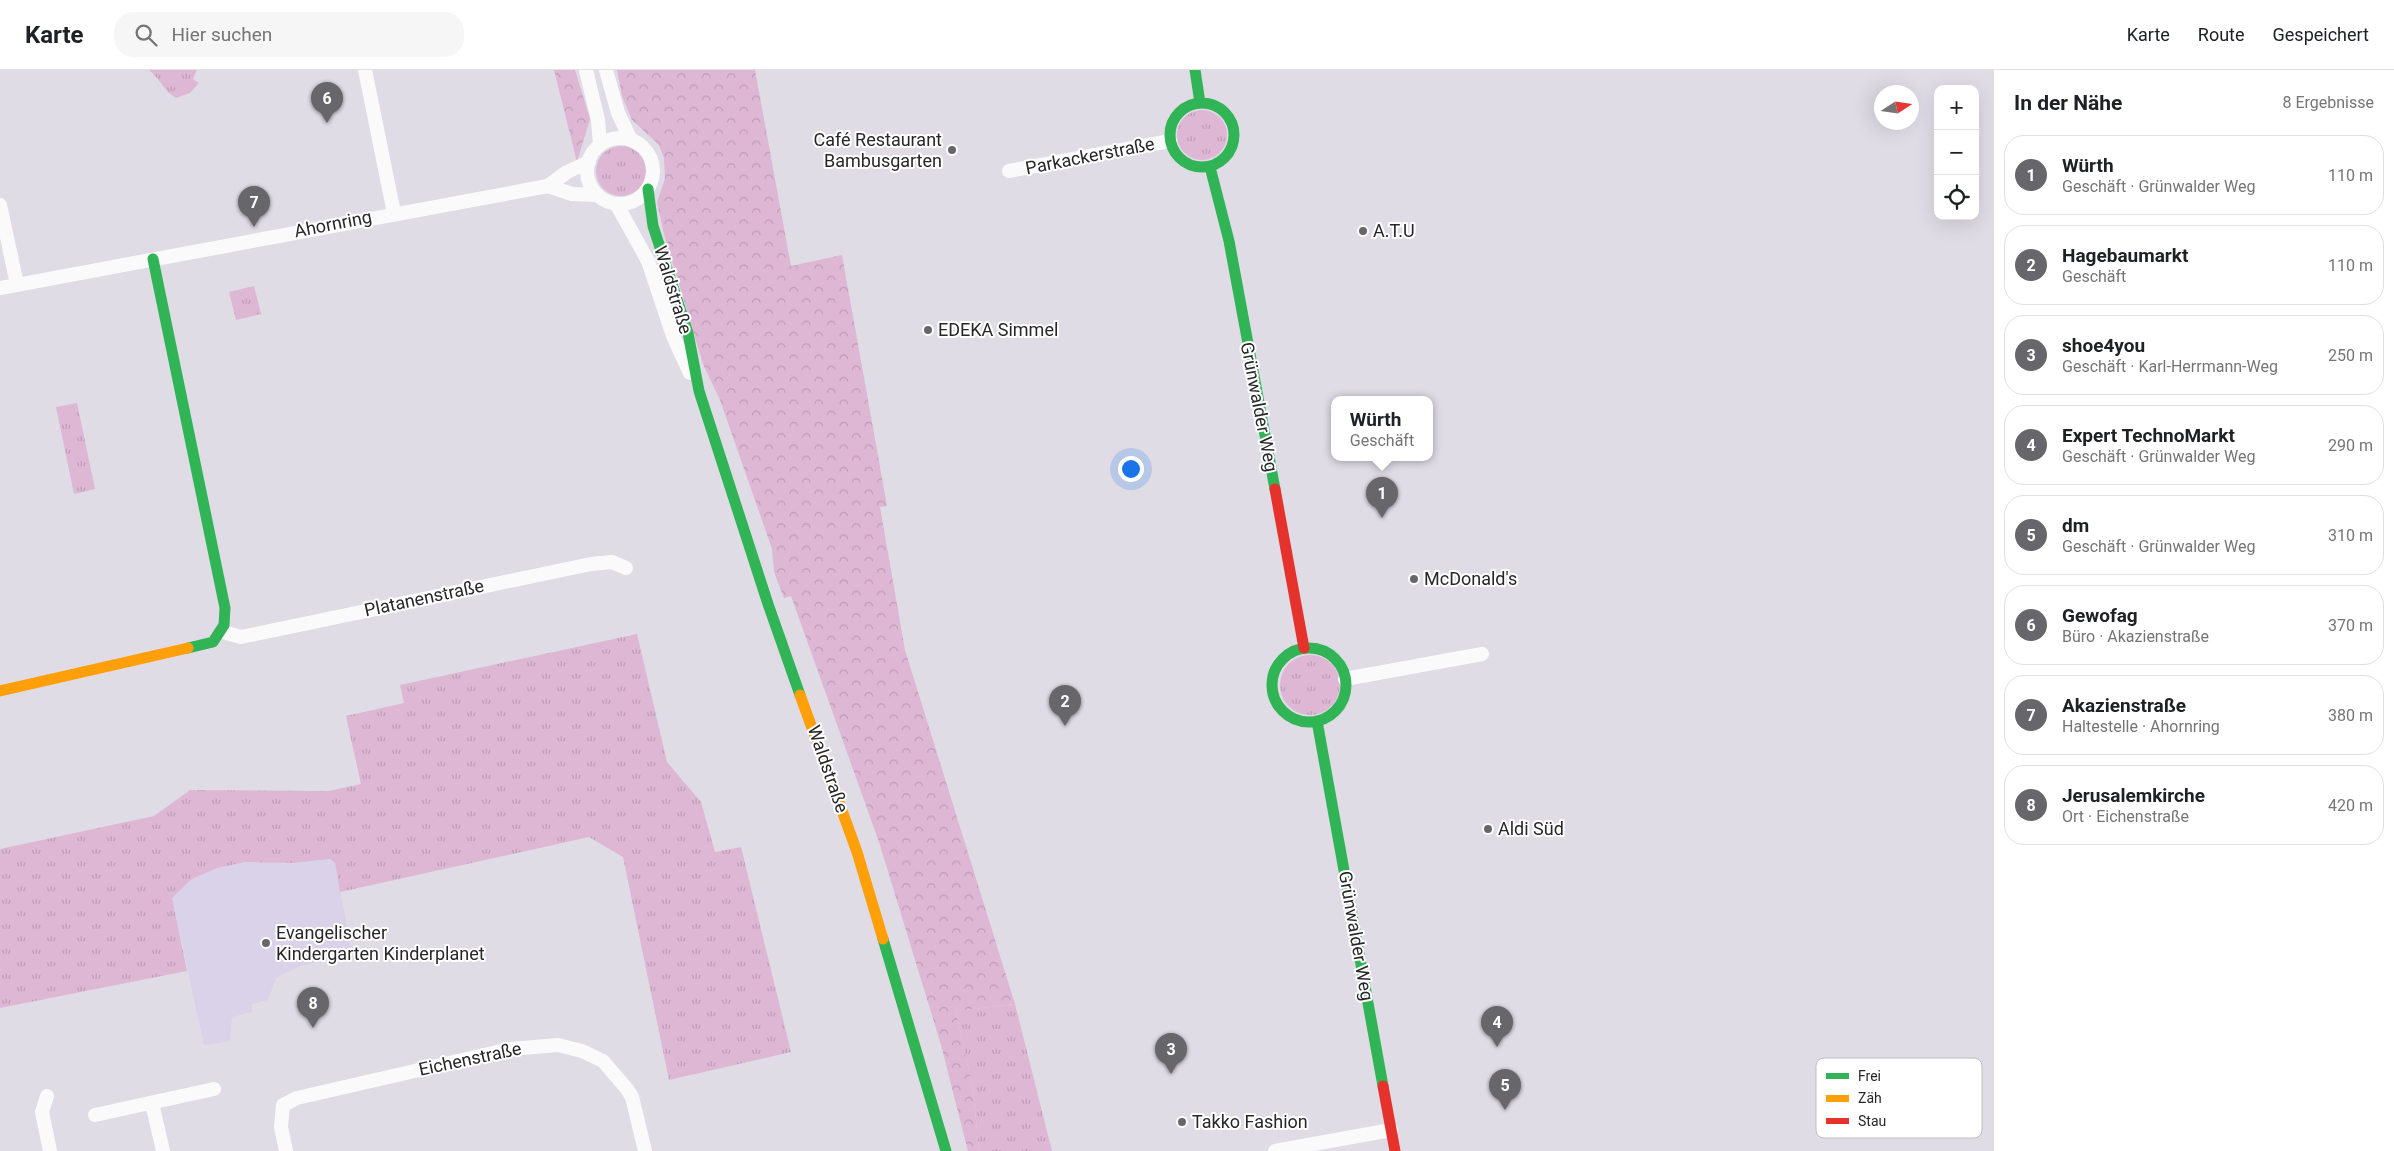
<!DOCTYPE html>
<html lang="de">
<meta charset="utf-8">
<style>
body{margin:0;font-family:Roboto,sans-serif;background:#f6f6f6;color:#202124}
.controls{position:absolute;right:15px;top:15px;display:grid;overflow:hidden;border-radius:10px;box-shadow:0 5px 20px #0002}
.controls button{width:45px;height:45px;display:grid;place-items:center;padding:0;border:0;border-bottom:1px solid #e0e0e0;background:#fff;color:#202124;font:25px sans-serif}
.compass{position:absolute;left:1874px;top:15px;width:45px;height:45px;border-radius:50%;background:#fff;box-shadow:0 5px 20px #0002;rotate:78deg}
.you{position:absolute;left:1130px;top:398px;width:18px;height:18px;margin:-12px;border:4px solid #fff;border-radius:50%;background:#1a73e8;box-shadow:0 0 0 8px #1a73e833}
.badge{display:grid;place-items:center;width:32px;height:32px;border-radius:50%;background:#67666a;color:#fff;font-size:16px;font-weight:700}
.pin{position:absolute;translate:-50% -41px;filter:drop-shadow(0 1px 2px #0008)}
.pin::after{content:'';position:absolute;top:26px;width:18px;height:15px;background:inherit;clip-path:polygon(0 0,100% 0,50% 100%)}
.popup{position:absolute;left:1331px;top:326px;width:102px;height:65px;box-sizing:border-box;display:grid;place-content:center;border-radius:10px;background:#fff;filter:drop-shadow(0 1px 4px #0005);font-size:16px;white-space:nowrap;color:#757577}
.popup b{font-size:19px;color:#202124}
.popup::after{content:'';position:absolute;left:50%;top:100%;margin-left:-10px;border:10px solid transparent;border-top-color:#fff}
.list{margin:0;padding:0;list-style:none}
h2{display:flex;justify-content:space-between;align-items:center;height:65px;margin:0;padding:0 20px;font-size:21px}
h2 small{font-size:16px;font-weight:400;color:#757577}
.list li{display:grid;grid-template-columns:32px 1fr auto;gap:15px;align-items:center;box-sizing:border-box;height:80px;margin:0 10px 10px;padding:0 10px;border:1px solid #e0e0e0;border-radius:20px}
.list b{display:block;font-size:19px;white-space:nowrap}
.list p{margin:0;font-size:16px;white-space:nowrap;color:#757577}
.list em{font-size:16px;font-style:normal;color:#757577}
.icon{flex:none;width:28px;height:28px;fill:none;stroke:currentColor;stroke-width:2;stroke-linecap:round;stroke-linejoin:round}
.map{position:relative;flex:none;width:1994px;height:1081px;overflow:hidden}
header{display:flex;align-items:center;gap:30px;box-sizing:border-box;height:70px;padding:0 25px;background:#fff;border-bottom:1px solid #e0e0e0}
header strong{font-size:24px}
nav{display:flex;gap:28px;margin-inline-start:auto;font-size:18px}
.search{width:350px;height:45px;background:#f6f6f6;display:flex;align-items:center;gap:12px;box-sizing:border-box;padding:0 18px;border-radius:20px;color:#757577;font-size:19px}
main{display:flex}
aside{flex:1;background:#fff}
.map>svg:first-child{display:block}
.education{fill:#dad2e8}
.grass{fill:url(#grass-tufts)}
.forest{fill:url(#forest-crowns)}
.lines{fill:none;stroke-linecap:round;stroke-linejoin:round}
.street{stroke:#fafafb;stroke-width:14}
.fast{stroke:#30b455;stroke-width:11}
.slow{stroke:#ff9f0a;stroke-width:11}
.jam{stroke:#e5322d;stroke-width:11}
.poi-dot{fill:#67666a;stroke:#fff;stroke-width:2}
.labels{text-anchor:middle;stroke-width:4;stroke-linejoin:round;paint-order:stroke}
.poi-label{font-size:18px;fill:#272727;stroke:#fff;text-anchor:start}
.street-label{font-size:18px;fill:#272727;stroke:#fff}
.key{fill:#fff;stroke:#bebebe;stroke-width:1}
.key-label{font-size:14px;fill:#272727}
</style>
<header>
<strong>Karte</strong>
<div class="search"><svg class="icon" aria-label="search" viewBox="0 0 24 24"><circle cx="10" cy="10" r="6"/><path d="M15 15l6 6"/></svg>Hier suchen</div>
<nav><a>Karte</a><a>Route</a><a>Gespeichert</a></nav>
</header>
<main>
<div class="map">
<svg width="1994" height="1081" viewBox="0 0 1994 1081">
<defs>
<pattern id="grass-tufts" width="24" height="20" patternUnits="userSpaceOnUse" patternTransform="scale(1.25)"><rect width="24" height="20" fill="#ddb7d4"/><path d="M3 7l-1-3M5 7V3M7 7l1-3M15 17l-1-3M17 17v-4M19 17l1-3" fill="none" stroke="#be9db6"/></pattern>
<pattern id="forest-crowns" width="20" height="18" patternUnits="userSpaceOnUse" patternTransform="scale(1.25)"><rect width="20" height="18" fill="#ddb7d4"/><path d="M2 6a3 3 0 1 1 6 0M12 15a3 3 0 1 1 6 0" fill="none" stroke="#be9db6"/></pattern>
</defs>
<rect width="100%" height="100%" fill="#dfdce6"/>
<!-- education -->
<path class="education" d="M330 789 335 793 352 884 300 896 276 908 268 930 252 934V942L232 947 230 971 204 975 172 828 192 809 217 798 245 792 293 793Z"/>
<!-- grass -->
<path class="grass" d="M149 0H197L193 9 199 13 190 23 176 28C163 20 161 10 149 0Z
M1177 65a25 25 0 1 1 50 0a25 25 0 1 1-50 0Z
M596 101a25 25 0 1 1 50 0a25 25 0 1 1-50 0Z
M254 216 261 244 236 250 229 222Z
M77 333 95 419 74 424 56 337Z
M637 564 667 692 701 732 715 782 741 777 791 982 669 1010 623 787 589 767 340 822 335 793 330 789 293 793 245 792 217 798 192 809 172 828 187 901 0 938V779L154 746 190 720 329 721 361 714 346 646 404 633 400 615Z
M1280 615a30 30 0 1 1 60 0a30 30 0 1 1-60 0Z
M1015 934 1052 1081H979L973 1020 956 941Z"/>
<!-- forest -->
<path class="forest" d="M554 0H575L590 49 577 92Z
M617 0H755L791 196 842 185 887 436 880 437 905 580 1015 934 956 941 973 1020 979 1081H968L941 975 879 772 791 526 784 528 774 502 772 479 720 330 703 294 664 164 657 132 665 109 664 88 659 75 632 50 622 26Z"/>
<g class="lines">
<!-- street -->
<path class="street" d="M365 0 394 143
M586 0 598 50 600 75
M606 0 618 43 631 70
M587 101a33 33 0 1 1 66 0a33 33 0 1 1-66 0Z
M1009 101 1170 71
M548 116 572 124 597 125
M0 135 17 214
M617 135 648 191 673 266 690 303
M0 218 548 116 567 102 589 92
M223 562 241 567 591 494 612 492 626 498
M1345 609 1482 584
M47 1026 42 1042 50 1081
M152 1033 163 1081
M95 1045 214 1019
M286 1081 281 1057 283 1035 297 1028 510 979 558 975 582 981 603 991 627 1019 632 1027 645 1081
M1275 1081 1391 1060"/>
<!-- fast -->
<path class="fast" d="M1195 0 1200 33
M1170 65a32 32 0 1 1 64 0a32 32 0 1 1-64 0Z
M1210 97 1229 171 1275 419
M648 119 653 156 688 263 699 321 768 534 800 625
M153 189 225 538 224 555 213 572 188 578
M1272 615a37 37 0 1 1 74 0a37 37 0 1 1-74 0Z
M1317 651 1383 1016
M883 869 946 1081"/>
<!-- slow -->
<path class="slow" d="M0 621 188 578
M800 625 857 782 883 869"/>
<!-- jam -->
<path class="jam" d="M1275 419 1304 578
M1383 1016 1395 1081"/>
</g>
<!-- markers -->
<g class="poi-dot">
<circle cx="952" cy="80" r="5"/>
<circle cx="1363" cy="161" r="5"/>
<circle cx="928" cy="260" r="5"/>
<circle cx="1414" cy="509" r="5"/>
<circle cx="1488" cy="759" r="5"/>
<circle cx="266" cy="873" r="5"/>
<circle cx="1182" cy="1052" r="5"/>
</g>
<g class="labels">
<!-- poi labels -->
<g class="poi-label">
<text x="942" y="76" text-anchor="end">Café Restaurant<tspan x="942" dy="21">Bambusgarten</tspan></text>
<text x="1373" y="167">A.T.U</text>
<text x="938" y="266">EDEKA Simmel</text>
<text x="1424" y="515">McDonald's</text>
<text x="1498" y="765">Aldi Süd</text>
<text x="276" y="869">Evangelischer<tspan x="276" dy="21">Kindergarten Kinderplanet</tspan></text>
<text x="1192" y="1058">Takko Fashion</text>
</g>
<!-- street labels -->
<g class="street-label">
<text transform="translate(1090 86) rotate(-11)" y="6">Parkackerstraße</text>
<text transform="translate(333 154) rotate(-11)" y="6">Ahornring</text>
<text transform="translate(673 220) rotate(73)" y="6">Waldstraße</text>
<text transform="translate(1259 337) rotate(79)" y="6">Grünwalder Weg</text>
<text transform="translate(424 528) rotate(-12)" y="6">Platanenstraße</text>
<text transform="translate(828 699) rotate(71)" y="6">Waldstraße</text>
<text transform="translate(1356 866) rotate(80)" y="6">Grünwalder Weg</text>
<text transform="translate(470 989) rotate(-12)" y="6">Eichenstraße</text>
</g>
</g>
<!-- legend -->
<rect x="1816" y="988" width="166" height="80" rx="8" class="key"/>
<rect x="1826" y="1003" width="23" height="6" fill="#30b455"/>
<rect x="1826" y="1025" width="23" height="7" fill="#ff9f0a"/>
<rect x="1826" y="1048" width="23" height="6" fill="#e5322d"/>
<g class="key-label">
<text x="1858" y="1011">Frei</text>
<text x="1858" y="1033">Zäh</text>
<text x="1858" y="1056">Stau</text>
</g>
</svg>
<div class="controls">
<button>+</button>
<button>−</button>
<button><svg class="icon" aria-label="locate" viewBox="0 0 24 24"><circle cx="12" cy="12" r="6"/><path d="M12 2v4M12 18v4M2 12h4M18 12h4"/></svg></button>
</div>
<svg class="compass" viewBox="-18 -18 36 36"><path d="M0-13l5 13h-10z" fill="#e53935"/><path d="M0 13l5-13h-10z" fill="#757577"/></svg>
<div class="you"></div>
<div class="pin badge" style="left:1382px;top:448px">1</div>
<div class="popup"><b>Würth</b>Geschäft</div>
<div class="pin badge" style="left:1065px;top:656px">2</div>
<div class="pin badge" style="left:1171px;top:1004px">3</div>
<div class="pin badge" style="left:1497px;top:977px">4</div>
<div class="pin badge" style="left:1505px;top:1040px">5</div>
<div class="pin badge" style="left:327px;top:53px">6</div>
<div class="pin badge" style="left:254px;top:157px">7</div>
<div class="pin badge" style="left:313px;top:958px">8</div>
</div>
<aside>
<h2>In der Nähe<small>8 Ergebnisse</small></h2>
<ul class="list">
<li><span class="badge">1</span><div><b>Würth</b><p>Geschäft · Grünwalder Weg</p></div><em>110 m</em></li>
<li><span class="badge">2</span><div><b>Hagebaumarkt</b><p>Geschäft</p></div><em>110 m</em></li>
<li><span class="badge">3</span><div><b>shoe4you</b><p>Geschäft · Karl-Herrmann-Weg</p></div><em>250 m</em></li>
<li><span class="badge">4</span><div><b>Expert TechnoMarkt</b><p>Geschäft · Grünwalder Weg</p></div><em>290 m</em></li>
<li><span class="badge">5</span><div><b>dm</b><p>Geschäft · Grünwalder Weg</p></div><em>310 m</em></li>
<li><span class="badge">6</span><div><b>Gewofag</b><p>Büro · Akazienstraße</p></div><em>370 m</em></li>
<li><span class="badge">7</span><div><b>Akazienstraße</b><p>Haltestelle · Ahornring</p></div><em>380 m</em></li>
<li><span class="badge">8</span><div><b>Jerusalemkirche</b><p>Ort · Eichenstraße</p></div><em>420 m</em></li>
</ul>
</aside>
</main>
